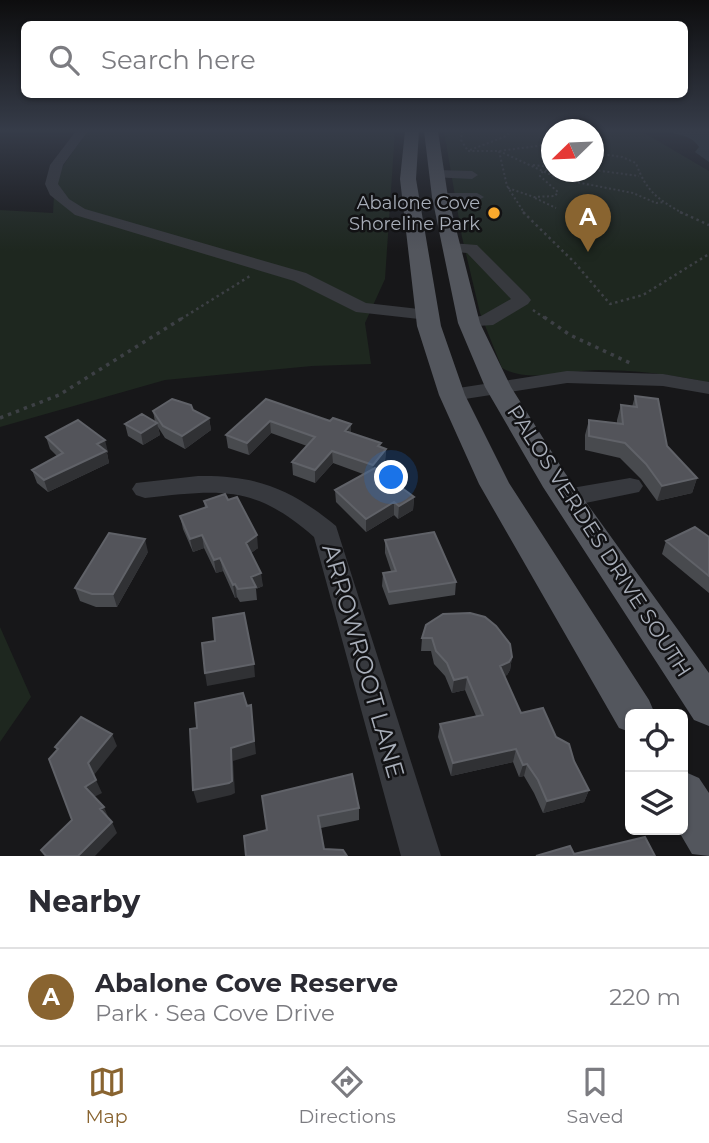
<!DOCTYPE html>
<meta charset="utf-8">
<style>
body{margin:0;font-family:Montserrat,sans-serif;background:#f7f7f7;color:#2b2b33}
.controls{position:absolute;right:21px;bottom:21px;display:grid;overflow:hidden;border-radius:10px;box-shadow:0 2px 5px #0004}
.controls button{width:63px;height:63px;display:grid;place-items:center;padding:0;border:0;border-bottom:2px solid #e1e1e2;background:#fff;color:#2b2b33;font:35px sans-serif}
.compass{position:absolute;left:541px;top:119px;width:63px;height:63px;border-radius:50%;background:#fff;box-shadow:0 2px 5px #0004;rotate:247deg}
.you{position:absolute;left:392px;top:478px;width:24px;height:24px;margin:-18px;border:5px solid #fff;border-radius:50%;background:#1a73e8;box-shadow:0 0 0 10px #1a73e833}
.badge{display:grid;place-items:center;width:46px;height:46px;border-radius:50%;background:#896430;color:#fff;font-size:23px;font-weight:700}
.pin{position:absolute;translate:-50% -58px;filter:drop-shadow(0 2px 4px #0008)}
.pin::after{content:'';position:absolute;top:37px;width:24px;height:21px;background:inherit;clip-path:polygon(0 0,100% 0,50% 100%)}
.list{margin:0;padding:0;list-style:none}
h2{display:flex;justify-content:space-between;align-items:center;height:91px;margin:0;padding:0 28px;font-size:30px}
h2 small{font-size:23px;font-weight:400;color:#7c7c81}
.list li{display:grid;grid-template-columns:46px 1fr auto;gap:21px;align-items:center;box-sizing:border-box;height:98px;padding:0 28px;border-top:2px solid #e1e1e2}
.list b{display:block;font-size:26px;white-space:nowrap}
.list p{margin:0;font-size:23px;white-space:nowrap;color:#7c7c81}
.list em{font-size:23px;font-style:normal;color:#7c7c81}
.icon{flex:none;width:38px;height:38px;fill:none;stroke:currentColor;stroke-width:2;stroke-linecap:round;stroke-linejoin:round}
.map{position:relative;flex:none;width:709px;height:856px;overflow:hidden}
.search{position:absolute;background:#fff;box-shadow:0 2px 5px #0004;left:21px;right:21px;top:21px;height:77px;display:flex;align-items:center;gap:18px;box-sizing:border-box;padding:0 24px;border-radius:10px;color:#7c7c81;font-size:26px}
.sheet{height:189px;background:#fff}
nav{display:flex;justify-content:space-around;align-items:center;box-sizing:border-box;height:98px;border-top:2px solid #e1e1e2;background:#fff;font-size:19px;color:#7c7c81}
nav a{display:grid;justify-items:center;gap:4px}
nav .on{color:#896430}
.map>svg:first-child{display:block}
.green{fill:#1e271f}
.water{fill:#2c373e}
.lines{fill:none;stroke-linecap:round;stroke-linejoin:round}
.path-far2{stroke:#3d4045;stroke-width:2;stroke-dasharray:2 2.5;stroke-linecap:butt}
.path-far1{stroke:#3d4045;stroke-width:2.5;stroke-dasharray:2.5 3.5;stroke-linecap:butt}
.path{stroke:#3d4045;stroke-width:3.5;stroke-dasharray:3.5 5;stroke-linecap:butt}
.minor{fill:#37393e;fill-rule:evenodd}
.major{fill:#53565d;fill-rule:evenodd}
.wall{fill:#484a4e}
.shaded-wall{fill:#303134}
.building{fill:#53545a;stroke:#606268;stroke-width:2}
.poi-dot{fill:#fbaa2d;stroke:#121214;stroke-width:2.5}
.labels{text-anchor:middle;stroke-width:5;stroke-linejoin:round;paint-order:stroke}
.far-poi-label{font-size:18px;fill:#a8aeb9;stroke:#121214;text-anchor:end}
.street-label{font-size:21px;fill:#a8aeb9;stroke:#121214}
.near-street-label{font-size:24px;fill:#a8aeb9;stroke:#121214}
</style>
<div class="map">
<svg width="709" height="856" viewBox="0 0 709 856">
<rect width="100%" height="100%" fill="#171719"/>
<!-- green -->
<path class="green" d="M88 131H395L385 279 365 323 371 364 312 366 165 380 0 427V210L53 213 55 177Z
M444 131H551L552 172H594V131H641L709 171V383C674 374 633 370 596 370 566 371 527 383 502 368L480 313 462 237Z
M0 627 31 697 0 742Z"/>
<!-- water -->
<path class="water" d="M665 131H709V162L695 152 699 147C692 135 678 135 665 131Z"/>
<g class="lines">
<!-- path-far2 -->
<path class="path-far2" d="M462 131 461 140 468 151
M470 150 504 137 512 131
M468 151H499L552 144
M499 151 507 186 525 214
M499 151 560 179 633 193 656 203 665 202
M594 153 622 157 636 163C646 191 657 199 684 214
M533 165 552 167
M594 170 639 176
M508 188 534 197 555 196 558 192 540 176 543 171 552 169
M535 198 556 208"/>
<!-- path-far1 -->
<path class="path-far1" d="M523 212 575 263 610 304 643 295 709 254
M680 212 709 225
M533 310 546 319
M181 319 250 276"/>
<!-- path -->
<path class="path" d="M544 317 570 335 630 363
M0 418 59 395 184 317"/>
<!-- minor -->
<path class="minor" d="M76 131H88L63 165 58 184 69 199 85 209 306 273 366 303 428 310 437 315 428 320 356 312 294 281 75 215 50 195 45 184 50 165Z
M436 170 472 171 478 175 472 179 431 177 430 174Z
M440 193H477L484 197 477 201 435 200 433 197Z
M451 243 477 245 528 296 531 300 528 304 493 325 462 327 460 323 462 319 481 316 511 299 467 253 445 251 443 248Z
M567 371 663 374 709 382V394L663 386 567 383 452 401 444 400 441 395 444 390 452 389Z
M198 476C257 475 291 489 336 526L441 856H401L314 537C254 484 220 490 145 498L136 495 132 489 136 483Z
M630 478 639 480 643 486 639 492 566 507 557 504 553 498 557 492 566 489Z"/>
<!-- major -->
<path class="major" d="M405 131H419L416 179 441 326 465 395 509 483 649 700 655 714H630V732L619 728 479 484 439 395 417 326 400 179Z
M424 131H438L448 197 480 323 511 387 565 473 709 673V726L694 720 543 487 485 387 458 323 432 197Z
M683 771 699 778 709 793V856L692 854 678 830H683Z"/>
</g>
<!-- wall -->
<path class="wall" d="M635 396 667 446 697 478 692 493 657 501 641 479 620 458 585 450V435L589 420 617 423V420L621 405 632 407Z
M266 399 351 433 386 449 385 461 378 470 414 497 413 510 398 519 394 515 366 532 336 502 335 490 363 474 333 463 315 483 293 475 292 462 307 446 271 433 249 455 228 448 226 435Z
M193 410 209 418 211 430 185 449 165 438 158 427 160 435 143 445 128 436 125 424 155 422 153 411Z
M46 437 108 452 107 453 109 463 48 492 37 483 32 470 57 456 50 449Z
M228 500 258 548 251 553 263 586 256 589 257 600 240 602 237 597 235 598 223 571 216 573 204 548 193 552 183 529 180 516 205 508 204 501Z
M709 537V593L662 554 666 541Z
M385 540 456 582 455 595 389 605 382 586 383 573 391 571 385 553Z
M148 552 117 607H96L80 601 75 588Z
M426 625 512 657 510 670 507 675 504 676 521 713 556 737 574 761 589 790 584 802 543 813 534 793 524 776 519 777 513 762 451 776 438 737 440 724 476 716 465 690 452 693 445 676 434 664 431 651H421L422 638Z
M262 796 359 808V820L321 828 324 849 267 830Z"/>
<!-- shaded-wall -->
<path class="shaded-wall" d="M209 418 211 430 185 449 182 436Z
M270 421 271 433 249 455 247 443Z
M157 423 160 435 143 445 141 433Z
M351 424V436L345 431Z
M105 440 108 452 107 453 109 463 48 492 44 480Z
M381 443V455L386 449 385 461 372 478 373 465 378 446Z
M332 451 333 463 315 483V470Z
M697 478 692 493 657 501 662 486Z
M414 497 413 510 398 519 399 506Z
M394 502V515L366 532V519Z
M202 535 204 548 193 552 190 539Z
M257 535 258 548 247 556 246 543Z
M145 539 148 552 117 607 113 594Z
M220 558 223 571 216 573 214 560Z
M261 573 263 586 256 589 251 577Z
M235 584 237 597 235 598 233 585Z
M512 657 510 670 507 675 497 679 500 666Z
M254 664 255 677 207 686 205 673Z
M467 677 465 690 452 693 454 680Z
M251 705 256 754 233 761 235 793 231 795 197 803 193 790 231 748Z
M112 734 117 746 94 775 88 763Z
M516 749 513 762 451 776 453 763Z
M527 764 524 776 519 777 523 765Z
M96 780 102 793 90 799 85 787Z
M589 790 584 802 543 813 547 801Z
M104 807 109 819 100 809Z
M112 822 117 833 95 856H78Z"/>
<!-- building -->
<path class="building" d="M635 396 658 399 667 446 697 478 662 486 646 464 625 443 589 436V420L623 424 621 405 637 407Z
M172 399 191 405 193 410 209 418 182 436 163 426 153 411Z
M266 399 330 421 333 418 351 424 345 431 381 443 378 446 386 449 373 465 332 451 315 470 292 462 315 437 270 421 247 443 226 435Z
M142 414 157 423 141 433 125 424Z
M78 420 105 440 97 444 106 451 44 480 32 470 63 453 46 437Z
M375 468 414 497 399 506 394 502 366 519 335 490Z
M225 494 228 500 237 497 257 535 246 543 261 573 251 577 256 587 238 589 235 584 233 585 220 558 214 560 202 535 190 539 180 516 207 507 204 501Z
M695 527 709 537V576L666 541Z
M434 532 456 582 389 592 383 573 396 571 385 540Z
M109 533 145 539 113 594H92L75 588Z
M244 613 254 664 205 673 202 643 215 641 213 618Z
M470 613 485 617 496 626 510 644 512 657 509 662 500 666 521 713 543 708 556 737 569 744 574 761 589 790 547 801 538 780 527 764 523 765 516 749 453 763 440 724 483 715 467 677 454 680 447 663 436 651 432 638H422L426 625 443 614Z
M243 693 247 706 251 705 254 741 231 748 232 781 229 783 193 790 190 729 197 728 195 703Z
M81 717 112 734 88 763 96 780 85 787 104 807 100 809 112 822 78 856H46L41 850 72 820 49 759 58 749 55 747Z
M352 774 359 808 318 816 324 849 343 850 347 856H246L244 836 267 830 262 796Z
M645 837 655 856H536L570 846 574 854Z"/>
<!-- sky -->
<linearGradient id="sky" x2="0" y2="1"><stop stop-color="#0d0d0e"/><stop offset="0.52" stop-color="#363c49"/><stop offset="1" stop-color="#363c49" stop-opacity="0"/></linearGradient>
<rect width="709" height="251" fill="url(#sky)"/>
<!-- markers -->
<circle class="poi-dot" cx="494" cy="213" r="7"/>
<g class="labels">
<!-- far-poi labels -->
<g class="far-poi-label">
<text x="480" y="209">Abalone Cove<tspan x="480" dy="21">Shoreline Park</tspan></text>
</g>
<!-- street labels -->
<g class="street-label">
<text transform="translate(599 541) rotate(57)" y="7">PALOS VERDES DRIVE SOUTH</text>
</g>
<!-- near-street labels -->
<g class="near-street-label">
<text transform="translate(363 661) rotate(74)" y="8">ARROWROOT LANE</text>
</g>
</g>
</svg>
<div class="controls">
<button><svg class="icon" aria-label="locate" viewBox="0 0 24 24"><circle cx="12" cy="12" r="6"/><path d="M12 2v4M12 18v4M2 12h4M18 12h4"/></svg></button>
<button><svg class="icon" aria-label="layers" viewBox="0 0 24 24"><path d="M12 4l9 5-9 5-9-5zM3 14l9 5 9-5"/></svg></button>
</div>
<svg class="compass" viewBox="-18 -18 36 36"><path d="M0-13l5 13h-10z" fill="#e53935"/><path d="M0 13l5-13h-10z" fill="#7c7c81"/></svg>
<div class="you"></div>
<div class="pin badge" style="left:588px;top:252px">A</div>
<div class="search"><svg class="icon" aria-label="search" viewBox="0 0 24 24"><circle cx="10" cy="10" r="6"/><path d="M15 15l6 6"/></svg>Search here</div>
</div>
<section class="sheet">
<h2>Nearby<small></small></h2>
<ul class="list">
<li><span class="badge">A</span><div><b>Abalone Cove Reserve</b><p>Park · Sea Cove Drive</p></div><em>220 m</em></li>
</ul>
</section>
<nav>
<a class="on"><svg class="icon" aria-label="map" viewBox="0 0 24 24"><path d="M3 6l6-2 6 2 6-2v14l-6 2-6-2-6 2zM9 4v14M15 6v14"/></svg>Map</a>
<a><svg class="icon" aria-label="directions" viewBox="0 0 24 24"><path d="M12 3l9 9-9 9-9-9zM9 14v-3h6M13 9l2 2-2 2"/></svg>Directions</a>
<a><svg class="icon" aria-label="saved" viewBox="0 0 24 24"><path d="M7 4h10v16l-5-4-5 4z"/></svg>Saved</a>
</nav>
